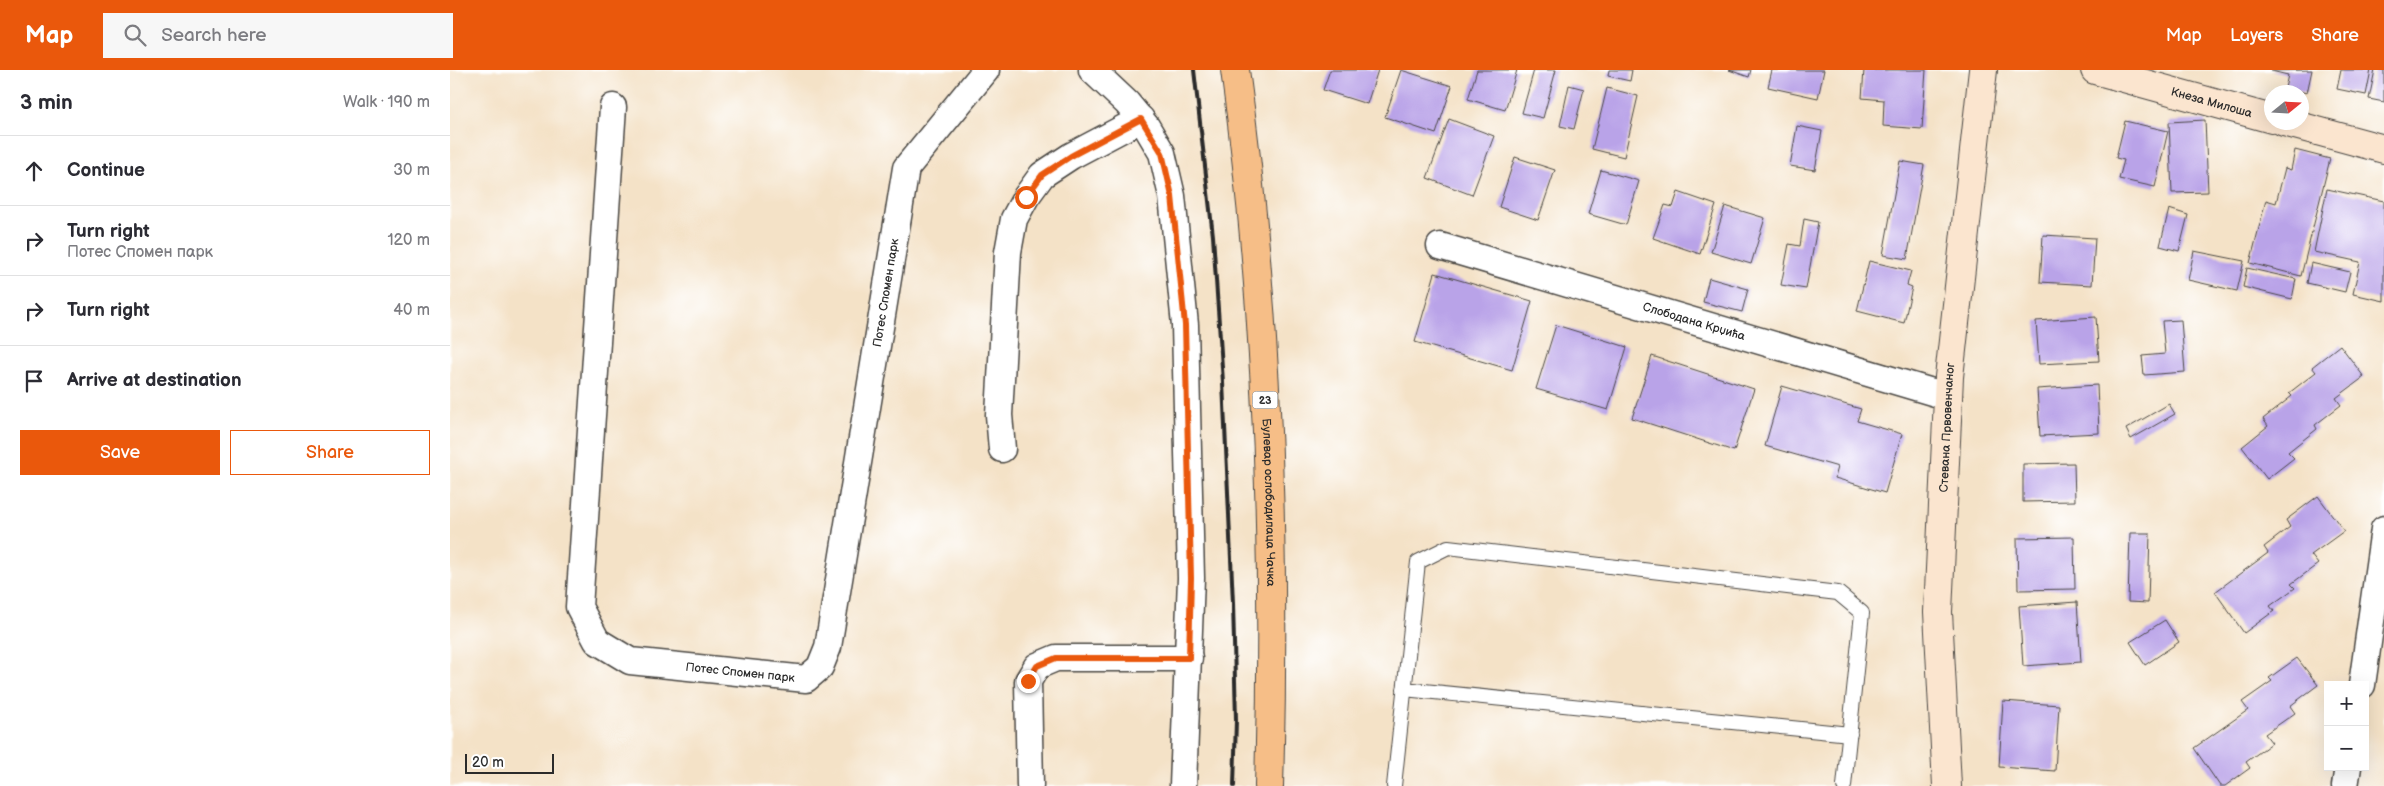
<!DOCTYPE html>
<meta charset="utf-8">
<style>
body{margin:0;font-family:"Balsamiq Sans",sans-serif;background:#f7f7f7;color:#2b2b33}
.controls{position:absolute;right:15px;bottom:15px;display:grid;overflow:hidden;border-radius:0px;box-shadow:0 5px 20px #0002}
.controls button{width:45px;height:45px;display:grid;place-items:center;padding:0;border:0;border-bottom:1px solid #e1e1e2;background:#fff;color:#2b2b33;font:25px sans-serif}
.compass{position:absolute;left:1814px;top:15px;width:45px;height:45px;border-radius:50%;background:#fff;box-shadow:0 5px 20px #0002;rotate:72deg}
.scale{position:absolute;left:15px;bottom:12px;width:89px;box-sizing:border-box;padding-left:5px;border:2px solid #2b2b2b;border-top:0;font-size:14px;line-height:18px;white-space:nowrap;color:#2b2b2b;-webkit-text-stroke:4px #fff;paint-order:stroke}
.stop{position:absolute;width:15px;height:15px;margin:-11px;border:4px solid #ea580c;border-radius:50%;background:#fff}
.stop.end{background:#ea580c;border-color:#fff;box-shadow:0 1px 5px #0008}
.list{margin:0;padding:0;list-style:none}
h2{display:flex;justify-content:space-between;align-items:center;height:65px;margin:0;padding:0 20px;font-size:21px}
h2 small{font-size:16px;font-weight:400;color:#7c7c81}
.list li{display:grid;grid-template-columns:32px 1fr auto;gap:15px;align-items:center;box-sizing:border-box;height:70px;padding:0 20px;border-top:1px solid #e1e1e2}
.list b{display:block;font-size:19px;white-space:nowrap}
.list p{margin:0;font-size:16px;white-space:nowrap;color:#7c7c81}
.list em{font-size:16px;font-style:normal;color:#7c7c81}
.actions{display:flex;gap:10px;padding:15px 20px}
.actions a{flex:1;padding:11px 0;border:1px solid #ea580c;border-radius:0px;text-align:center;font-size:18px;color:#ea580c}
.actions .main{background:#ea580c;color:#fff}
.icon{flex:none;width:28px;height:28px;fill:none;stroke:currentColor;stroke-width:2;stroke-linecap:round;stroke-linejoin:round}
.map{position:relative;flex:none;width:1934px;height:716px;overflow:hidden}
header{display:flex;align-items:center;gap:30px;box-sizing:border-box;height:70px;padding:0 25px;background:#ea580c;color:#fff}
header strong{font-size:24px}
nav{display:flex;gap:28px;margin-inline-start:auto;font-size:18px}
.search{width:350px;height:45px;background:#f7f7f7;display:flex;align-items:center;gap:12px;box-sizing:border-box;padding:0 18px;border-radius:0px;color:#7c7c81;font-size:19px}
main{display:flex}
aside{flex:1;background:#fff}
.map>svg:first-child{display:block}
.building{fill:#b9a3e8}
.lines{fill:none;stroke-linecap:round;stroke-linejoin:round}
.lane-casing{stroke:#494642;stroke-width:16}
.street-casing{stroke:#494642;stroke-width:29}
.secondary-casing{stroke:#494642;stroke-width:30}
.primary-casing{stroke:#494642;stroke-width:30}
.lane{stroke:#fff;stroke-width:14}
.street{stroke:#fff;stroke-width:26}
.secondary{stroke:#fbe5cf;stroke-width:28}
.primary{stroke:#f6be87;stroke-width:28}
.rail{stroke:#2b2b2b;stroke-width:4}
.route{stroke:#ea580c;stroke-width:6}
.labels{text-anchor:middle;stroke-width:4;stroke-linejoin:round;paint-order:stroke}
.shield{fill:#fff;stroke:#6b6b6b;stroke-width:1}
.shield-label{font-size:11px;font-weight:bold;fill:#2b2b2b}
.street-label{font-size:12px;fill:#2b2b2b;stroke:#fff}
</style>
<header>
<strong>Map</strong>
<div class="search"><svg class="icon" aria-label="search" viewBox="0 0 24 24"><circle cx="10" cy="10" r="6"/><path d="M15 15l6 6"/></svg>Search here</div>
<nav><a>Map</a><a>Layers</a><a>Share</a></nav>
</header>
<main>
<aside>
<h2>3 min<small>Walk · 190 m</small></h2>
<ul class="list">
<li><svg class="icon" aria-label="ahead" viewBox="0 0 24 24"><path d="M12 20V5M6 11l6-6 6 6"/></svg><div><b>Continue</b></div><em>30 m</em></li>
<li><svg class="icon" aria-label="right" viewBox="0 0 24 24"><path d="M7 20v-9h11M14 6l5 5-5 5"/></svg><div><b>Turn right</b><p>Потес Спомен парк</p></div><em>120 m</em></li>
<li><svg class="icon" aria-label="right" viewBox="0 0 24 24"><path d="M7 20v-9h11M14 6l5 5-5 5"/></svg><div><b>Turn right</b></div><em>40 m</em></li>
<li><svg class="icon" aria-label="arrive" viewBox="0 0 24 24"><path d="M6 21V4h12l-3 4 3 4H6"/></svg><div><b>Arrive at destination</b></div></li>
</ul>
<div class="actions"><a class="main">Save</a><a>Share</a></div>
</aside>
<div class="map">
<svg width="1934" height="716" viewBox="0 0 1934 716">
<rect width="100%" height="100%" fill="#fff"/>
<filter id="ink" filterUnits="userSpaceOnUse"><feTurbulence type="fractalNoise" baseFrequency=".02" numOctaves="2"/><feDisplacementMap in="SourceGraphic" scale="10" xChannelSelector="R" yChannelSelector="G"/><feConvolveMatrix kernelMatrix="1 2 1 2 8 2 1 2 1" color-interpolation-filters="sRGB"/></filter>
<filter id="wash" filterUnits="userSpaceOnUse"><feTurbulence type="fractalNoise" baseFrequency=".0096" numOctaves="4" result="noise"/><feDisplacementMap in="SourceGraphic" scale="20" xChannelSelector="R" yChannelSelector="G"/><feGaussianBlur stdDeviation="1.12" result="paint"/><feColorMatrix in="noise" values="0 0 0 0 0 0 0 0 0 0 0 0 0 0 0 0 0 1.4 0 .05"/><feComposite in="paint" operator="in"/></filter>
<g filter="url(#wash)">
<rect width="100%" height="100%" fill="#f4e2c7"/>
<g id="blocks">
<!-- building -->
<path class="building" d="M880 0H928L917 34 873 20Z
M951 0 1002 16 986 64 935 47Z
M1027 0H1067L1055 40 1018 29Z
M1084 0H1106L1093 48 1072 43Z
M1159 0H1182L1180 11 1158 6Z
M1279 0H1301L1299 7Z
M1322 0H1374L1368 28 1318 17Z
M1414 0H1476L1472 59 1433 56 1434 30 1412 28Z
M1862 0 1857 23 1835 18 1838 5 1821 1Z
M1891 0H1921L1916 25 1887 19Z
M1925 0H1934V32L1919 29Z
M1119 15 1134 19 1124 59 1110 56Z
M1157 18 1188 26 1174 87 1142 79Z
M999 49 1044 66 1022 125 977 108Z
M1755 50 1758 122 1722 123 1719 52Z
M1675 51 1718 61 1705 117 1669 109 1674 90 1666 88Z
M1347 56 1372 61 1365 100 1340 96Z
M1845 80 1880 89 1851 206 1800 193 1816 130 1826 133 1835 98 1841 100Z
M1065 87 1105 100 1088 150 1049 137Z
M1450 91 1474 95 1457 189 1433 185Z
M1151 100 1189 111 1176 155 1138 144Z
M1877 119 1934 131V231L1903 224 1910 192 1864 182Z
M1228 122 1266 135 1250 184 1203 168 1215 135 1223 137Z
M1275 136 1315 148 1301 194 1261 182Z
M1719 139 1738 145 1729 181 1710 176Z
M1354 149 1368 152 1356 219 1331 215 1339 174 1350 176Z
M1593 165 1645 168 1642 215 1590 212Z
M1744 181 1794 191 1787 221 1738 210Z
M1419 191 1461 201 1457 215 1462 217 1454 253 1407 241Z
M1861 193 1900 202 1895 222 1857 213Z
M1797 198 1846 209 1842 229 1793 217Z
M985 203 1082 231 1062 300 965 272Z
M1259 208 1298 219 1292 242 1253 232Z
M1646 247 1649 291 1589 294 1586 251Z
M1731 250 1735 302 1694 305 1692 286 1715 284 1712 251Z
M1106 255 1177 277 1158 340 1086 319Z
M1890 275 1914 307 1886 328 1891 335 1865 355 1867 359 1838 382 1844 388 1817 409 1792 377 1818 356 1813 349 1842 326 1839 323 1866 302 1862 297Z
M1202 286 1304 319 1284 381 1182 348Z
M1647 315 1649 363 1590 366 1587 319Z
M1332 316 1411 339 1407 351 1452 364 1435 423 1385 408 1388 397 1315 376Z
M1719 334 1725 344 1681 369 1676 359Z
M1624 393 1625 431 1573 432V394Z
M1868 426 1894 461 1861 485 1868 494 1841 514 1845 518 1820 536 1824 541 1794 563 1765 522 1818 483 1814 477 1840 457 1836 450Z
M1680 463H1700L1698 533 1678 532Z
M1624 467 1625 519 1568 520 1567 468Z
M1627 532 1631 592 1573 596 1569 536Z
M1715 550 1729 572 1695 595 1680 572Z
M1847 588 1868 615 1840 636 1845 643 1815 664 1822 673 1796 692 1800 698 1775 716H1770L1744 678 1798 640 1792 632 1822 611 1819 608Z
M1553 631 1609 635 1605 701 1549 697Z"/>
</g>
</g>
<g filter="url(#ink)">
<use href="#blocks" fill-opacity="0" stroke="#494642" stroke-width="1"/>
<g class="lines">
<!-- lane casing -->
<g class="lane-casing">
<path id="lane" d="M954 619 1400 664
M944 716 968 492 998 477 1388 523 1412 543 1394 716"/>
</g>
<!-- street casing -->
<g class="street-casing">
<g id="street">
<path d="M642 0 677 33 696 56 712 83 722 126 735 255 741 508 733 716"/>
<path id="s1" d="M163 37 129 537 147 571 180 591 356 609 370 597 378 577 456 98 536 0"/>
<path id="s2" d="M990 176 1499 327"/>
<path d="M552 379 549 345 558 182 564 149 576 127 592 105 621 86 691 49"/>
<path d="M1912 615 1934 459"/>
<path d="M580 716 578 611 587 596 606 588H739"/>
<path d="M1895 716 1898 697"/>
</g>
</g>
<!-- secondary casing -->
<g class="secondary-casing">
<g id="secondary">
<path id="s3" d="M1645 0 1822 49"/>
<path d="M1834 52 1934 79"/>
<path id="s4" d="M1497 716 1488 542 1499 307 1533 0"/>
</g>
</g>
<!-- primary casing -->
<g class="primary-casing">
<g id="primary">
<path id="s5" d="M785 0C818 237 826 477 819 716"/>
</g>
</g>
<!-- lane -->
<use href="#lane" class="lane"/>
<!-- street -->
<use href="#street" class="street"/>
<!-- secondary -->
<use href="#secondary" class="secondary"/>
<!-- primary -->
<use href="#primary" class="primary"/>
<!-- rail -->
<path class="rail" d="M744 0 763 166 773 312 783 533 786 650 784 716"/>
</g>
</g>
<g class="lines" filter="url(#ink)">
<!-- route -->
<path class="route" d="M576 127 592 105 621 86 691 49 712 83 722 126 735 255 741 508 739 588H606L587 596 578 611"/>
</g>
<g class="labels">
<!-- shield labels -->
<rect class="shield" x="802.5" y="321.5" width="25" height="17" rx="4"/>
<g class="shield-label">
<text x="815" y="334">23</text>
</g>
<!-- street labels -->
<g class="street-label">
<text dy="4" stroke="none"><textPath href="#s3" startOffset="121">Кнеза Милоша</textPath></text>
<text dy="4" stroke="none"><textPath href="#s1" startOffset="1154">Потес Спомен парк</textPath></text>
<text dy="4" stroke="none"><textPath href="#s2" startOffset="265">Слободана Крџића</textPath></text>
<text dy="4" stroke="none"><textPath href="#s4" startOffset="359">Стевана Првовенчаног</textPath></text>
<text dy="4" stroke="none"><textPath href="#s5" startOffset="434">Булевар ослободилаца Чачка</textPath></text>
<text dy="4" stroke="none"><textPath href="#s1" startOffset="689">Потес Спомен парк</textPath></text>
</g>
</g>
</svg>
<div class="controls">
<button>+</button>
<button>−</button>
</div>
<svg class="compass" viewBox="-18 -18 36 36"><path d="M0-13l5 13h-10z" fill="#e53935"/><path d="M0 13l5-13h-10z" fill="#7c7c81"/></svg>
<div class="scale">20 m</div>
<div class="stop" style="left:576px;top:127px"></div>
<div class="stop end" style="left:578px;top:611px"></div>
</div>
</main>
